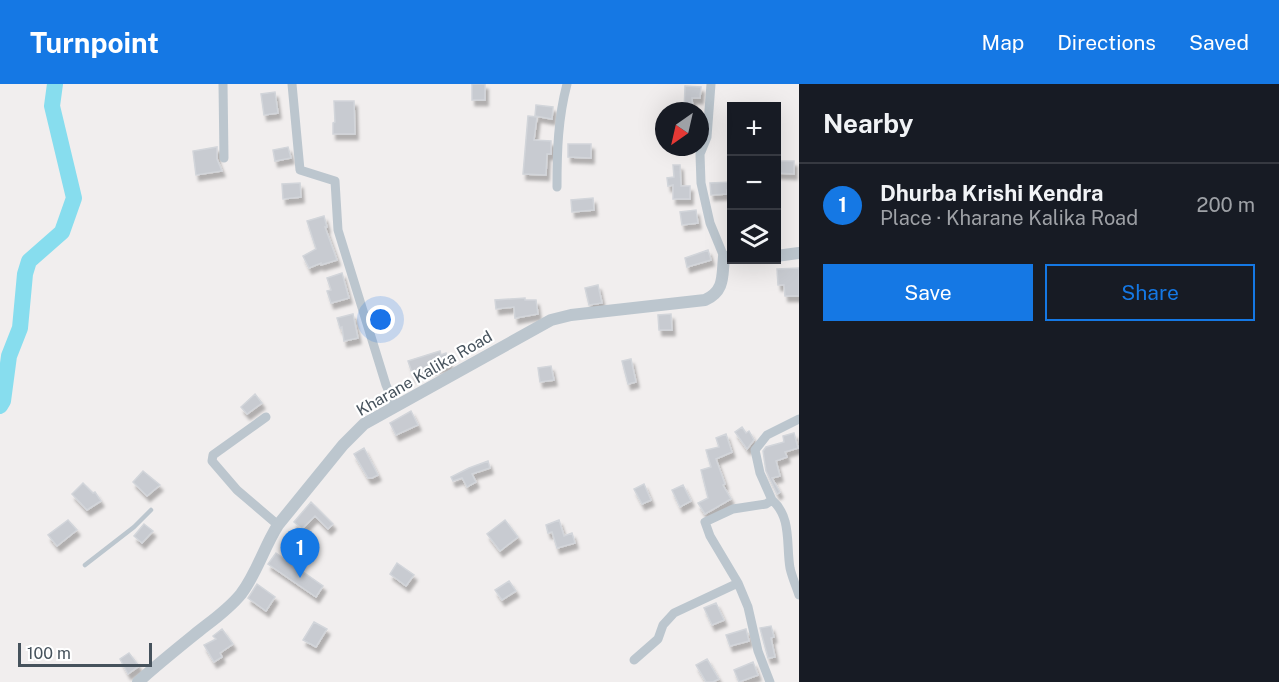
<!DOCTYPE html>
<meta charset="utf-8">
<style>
body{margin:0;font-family:"Public Sans",sans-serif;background:#242831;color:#f1f3f6}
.controls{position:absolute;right:18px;top:18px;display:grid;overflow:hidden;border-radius:0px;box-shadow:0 6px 24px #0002}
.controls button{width:54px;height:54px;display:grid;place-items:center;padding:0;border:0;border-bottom:2px solid #363941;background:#171b24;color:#f1f3f6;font:30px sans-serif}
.compass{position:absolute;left:655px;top:18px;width:54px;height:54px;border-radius:50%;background:#171b24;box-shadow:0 6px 24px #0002;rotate:214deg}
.scale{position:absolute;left:18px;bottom:15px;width:134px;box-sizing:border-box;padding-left:6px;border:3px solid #46525c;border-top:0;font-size:16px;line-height:21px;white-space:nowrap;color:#46525c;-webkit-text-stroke:4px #fff;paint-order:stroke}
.you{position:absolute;left:381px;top:236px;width:21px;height:21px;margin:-15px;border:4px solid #fff;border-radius:50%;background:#1a73e8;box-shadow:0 0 0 9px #1a73e833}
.badge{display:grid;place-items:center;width:39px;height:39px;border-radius:50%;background:#1578e4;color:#fff;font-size:20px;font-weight:700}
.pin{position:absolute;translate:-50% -50px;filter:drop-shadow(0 2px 3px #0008)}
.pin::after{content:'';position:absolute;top:32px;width:21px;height:18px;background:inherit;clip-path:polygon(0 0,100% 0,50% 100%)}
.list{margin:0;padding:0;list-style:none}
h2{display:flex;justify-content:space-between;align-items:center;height:78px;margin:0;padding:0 24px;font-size:26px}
h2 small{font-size:20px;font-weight:400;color:#9ea1a6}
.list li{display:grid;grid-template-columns:39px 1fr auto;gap:18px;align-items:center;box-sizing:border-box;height:84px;padding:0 24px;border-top:2px solid #363941}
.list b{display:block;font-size:22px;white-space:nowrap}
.list p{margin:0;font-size:20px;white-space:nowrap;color:#9ea1a6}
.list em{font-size:20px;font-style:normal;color:#9ea1a6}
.actions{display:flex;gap:12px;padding:18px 24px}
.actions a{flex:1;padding:14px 0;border:2px solid #1578e4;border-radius:0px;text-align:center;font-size:21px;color:#1578e4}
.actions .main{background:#1578e4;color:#fff}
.icon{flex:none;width:33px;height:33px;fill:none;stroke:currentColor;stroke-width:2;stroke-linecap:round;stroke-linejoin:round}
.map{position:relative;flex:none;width:799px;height:598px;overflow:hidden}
header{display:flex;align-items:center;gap:36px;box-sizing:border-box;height:84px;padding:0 30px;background:#1578e4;color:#fff}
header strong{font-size:28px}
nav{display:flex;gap:33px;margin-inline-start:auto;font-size:21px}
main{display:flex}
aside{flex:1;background:#171b24}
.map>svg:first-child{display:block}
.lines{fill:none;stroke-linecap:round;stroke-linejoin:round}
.river{stroke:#87ddee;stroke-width:16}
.building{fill:#c8cbd1;stroke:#d2d5da;stroke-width:1.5;filter:url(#shadow)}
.service{stroke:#bcc6ce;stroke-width:4.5}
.minor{stroke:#bcc6ce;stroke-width:9}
.tertiary{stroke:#bcc6ce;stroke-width:12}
.labels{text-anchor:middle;stroke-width:4.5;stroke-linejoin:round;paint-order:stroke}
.street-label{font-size:16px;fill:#46525c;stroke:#fff}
</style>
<header>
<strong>Turnpoint</strong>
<nav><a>Map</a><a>Directions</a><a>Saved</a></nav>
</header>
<main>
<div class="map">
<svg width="799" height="598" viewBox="0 0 799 598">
<defs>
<filter id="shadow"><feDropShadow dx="3" dy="5.5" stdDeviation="1.5" flood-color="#0004"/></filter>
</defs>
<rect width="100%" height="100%" fill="#f1eeee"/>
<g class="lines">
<!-- river -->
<path class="river" d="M0 322 3 317 9 272 20 244 25 190 29 177 62 148 74 114 52 22 55 0"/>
</g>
<!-- building -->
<path class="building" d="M472 0H485V16H472Z
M685 2 701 3 700 14H692L693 27H684Z
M275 8 278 29 264 31 261 10Z
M334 17H354L355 50H333V39L335 38Z
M536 21 553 23 552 35 535 32Z
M528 32 537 33 534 56 551 57V70H547L546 91 523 90Z
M568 60H591V74L568 73Z
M217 63V75L222 87 196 91 193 67Z
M288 63 291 74 275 77 273 66Z
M777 77H794V90L777 89Z
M673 81H680L681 102H690V115H673V101L668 102 667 94 674 93Z
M732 98V106H727V110L711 111 710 99Z
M300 99 301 113 283 115 282 100Z
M593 114 594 126 572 128 571 116Z
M696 126 698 139 682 141 680 128Z
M324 132 327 143H325L337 176 321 181V179L309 184 303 172 316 165 307 137Z
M708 166 711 176 687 183 685 174Z
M799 184V212H785L784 201H778L777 185Z
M342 189 349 214 331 219 327 207 331 206 327 194Z
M598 201 602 219 589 221 585 204Z
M525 214V216H536L538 230 515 234 514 223 496 225 495 216Z
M353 230 358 254 344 257 342 243 340 244 337 234Z
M671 230 672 246H659L658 231Z
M440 267 441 271 446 269 450 281 422 287 413 292 408 277Z
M631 275 636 298 628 300 622 277Z
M551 282 554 296 540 298 538 284Z
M255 310 262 319 247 330 241 323Z
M411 327 418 341 396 351 390 339Z
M742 343 746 349 749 347 754 356 747 365 735 348Z
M794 349 798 364 785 368 787 373 776 377 780 392 772 394 780 408 777 410 766 387 763 367 766 363 784 358 783 352Z
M726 350 732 368 716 375 725 400 723 401 731 415 705 430 698 419 708 414 701 386 711 383 706 366 719 363 716 354Z
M364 364 378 391 372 394H368L354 370Z
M488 377 490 384 472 390 476 398 467 403 462 394 453 397 451 393 469 384Z
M143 387 160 401 147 412 133 398Z
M83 399 93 409 95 408 101 417 87 426 72 410Z
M644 400 651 416 642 420 634 405Z
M683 401 691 417 680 423 672 406Z
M311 418 333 440 328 445 315 432 302 445 294 438Z
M68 436 77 446 57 462 48 451Z
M505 436 518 453 500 467 487 450Z
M559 436 564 452 572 449 575 459 557 464 552 448 548 449 546 441Z
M144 440 153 447 142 459 134 452Z
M276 469 323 502 316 513 268 480Z
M397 479 414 491 406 502 390 490Z
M509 497 516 507 502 516 495 506Z
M257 500 275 513 266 527 248 514Z
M716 519 724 536 712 541 704 524Z
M314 538 327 545 316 563 303 556Z
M771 542 774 553 771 554 775 573 768 574 760 544Z
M222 545 233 560 220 569 222 573 214 578 204 561 216 555 213 552Z
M746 545 749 557 730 562 726 551Z
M129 569 139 582 128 590 120 575Z
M707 575 719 595 713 598H706L696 581Z
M753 578 758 591 739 598 734 586Z"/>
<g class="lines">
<!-- service -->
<path class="service" d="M85 481 134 443 151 426"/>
<!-- minor -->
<path class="minor" d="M223 0 224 74
M292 0 300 86 335 97 338 146 386 301 395 321
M711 0 707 53 700 70 701 99 710 139 724 173
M557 103C557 67 558 34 567 0
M266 333 213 371 212 377 237 406 278 441
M772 416C792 433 786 461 790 484 792 493 796 502 799 511
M738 499 748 523 758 567 770 598
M634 576 658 555 663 541 674 529 738 499 710 452 705 438 733 425 766 420 772 416 760 389 755 366 767 351 799 335"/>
<!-- tertiary -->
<path class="tertiary" d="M776 172 799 169
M138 598C158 580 178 564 199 547 213 536 229 525 241 510 257 489 264 463 278 441L343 361 364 340 551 236 571 231 705 216C725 207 722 192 724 173H732"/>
</g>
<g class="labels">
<!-- street labels -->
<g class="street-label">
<text transform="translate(424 289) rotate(-30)" y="6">Kharane Kalika Road</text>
</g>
</g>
</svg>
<div class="controls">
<button>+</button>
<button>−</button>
<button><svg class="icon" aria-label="layers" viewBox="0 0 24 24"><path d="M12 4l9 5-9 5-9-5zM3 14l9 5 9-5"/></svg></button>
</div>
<svg class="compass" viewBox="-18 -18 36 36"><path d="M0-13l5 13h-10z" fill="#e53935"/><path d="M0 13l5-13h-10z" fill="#9ea1a6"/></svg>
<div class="scale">100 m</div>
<div class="you"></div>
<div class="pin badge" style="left:300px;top:494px">1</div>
</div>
<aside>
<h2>Nearby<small></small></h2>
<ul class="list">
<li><span class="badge">1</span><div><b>Dhurba Krishi Kendra</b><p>Place · Kharane Kalika Road</p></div><em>200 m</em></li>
</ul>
<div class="actions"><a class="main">Save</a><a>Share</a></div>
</aside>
</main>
